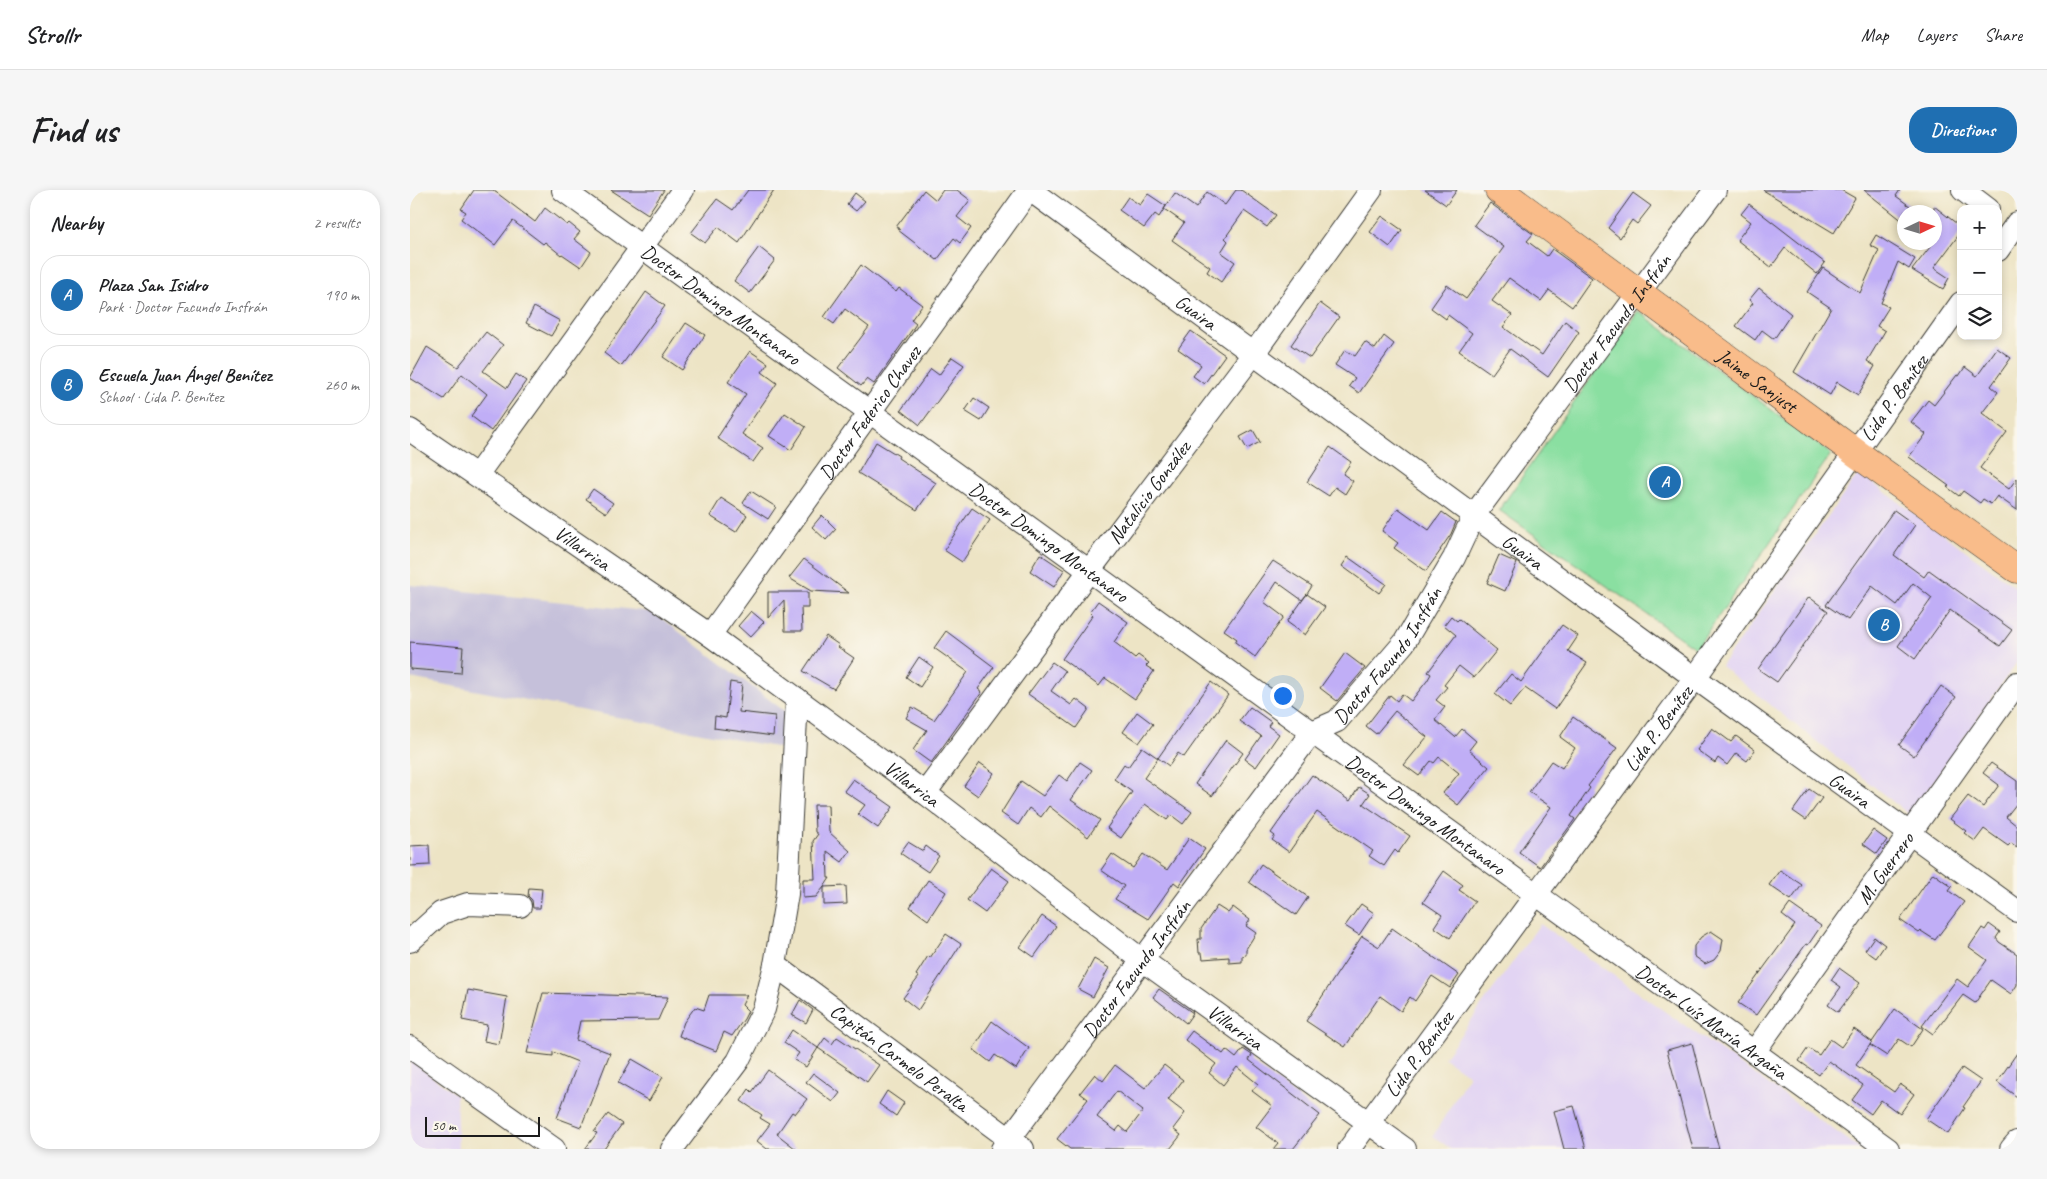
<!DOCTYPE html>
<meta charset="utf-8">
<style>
body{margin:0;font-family:Caveat,sans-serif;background:#f6f6f6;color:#202124}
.controls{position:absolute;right:15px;top:15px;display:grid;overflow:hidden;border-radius:10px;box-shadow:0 2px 8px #0003}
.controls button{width:45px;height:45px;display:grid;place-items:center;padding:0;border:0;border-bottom:1px solid #e0e0e0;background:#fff;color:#202124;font:25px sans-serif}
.compass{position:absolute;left:1487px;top:15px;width:45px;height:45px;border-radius:50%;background:#fff;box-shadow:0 2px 8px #0003;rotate:86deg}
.scale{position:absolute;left:15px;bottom:12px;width:115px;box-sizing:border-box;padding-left:5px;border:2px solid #1c1c1c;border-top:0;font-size:14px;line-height:18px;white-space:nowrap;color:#1c1c1c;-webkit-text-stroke:4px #fbf7ec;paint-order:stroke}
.you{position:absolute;left:872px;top:505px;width:18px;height:18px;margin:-12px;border:4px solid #fff;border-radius:50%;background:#1a73e8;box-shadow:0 0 0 8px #1a73e833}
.badge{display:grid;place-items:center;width:32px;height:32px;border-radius:50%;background:#1f6fb2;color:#fff;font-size:16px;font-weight:700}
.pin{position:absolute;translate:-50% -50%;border:2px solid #fff;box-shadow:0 1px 5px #0006}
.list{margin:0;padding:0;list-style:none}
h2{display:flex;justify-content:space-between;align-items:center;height:65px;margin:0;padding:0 20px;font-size:21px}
h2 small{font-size:16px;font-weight:400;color:#757577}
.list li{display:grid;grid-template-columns:32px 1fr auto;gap:15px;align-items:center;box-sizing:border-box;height:80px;margin:0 10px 10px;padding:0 10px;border:1px solid #e0e0e0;border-radius:20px}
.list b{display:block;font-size:19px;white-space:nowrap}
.list p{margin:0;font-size:16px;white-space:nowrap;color:#757577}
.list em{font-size:16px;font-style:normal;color:#757577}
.icon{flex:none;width:28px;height:28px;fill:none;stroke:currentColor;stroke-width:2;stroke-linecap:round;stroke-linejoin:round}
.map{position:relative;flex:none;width:1607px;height:959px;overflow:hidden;border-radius:20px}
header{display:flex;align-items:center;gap:30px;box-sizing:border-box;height:70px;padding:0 25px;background:#fff;border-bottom:1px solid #e0e0e0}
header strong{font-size:24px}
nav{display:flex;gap:28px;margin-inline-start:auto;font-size:18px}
.intro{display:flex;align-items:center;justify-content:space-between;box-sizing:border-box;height:120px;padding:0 30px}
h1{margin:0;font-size:35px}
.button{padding:12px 22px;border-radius:20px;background:#1f6fb2;color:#fff;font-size:18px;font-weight:700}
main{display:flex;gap:30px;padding:0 30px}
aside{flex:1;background:#fff;border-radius:20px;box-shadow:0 2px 8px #0003}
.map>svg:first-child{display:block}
.built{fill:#e2d4f3}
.industrial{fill:#c5c0da}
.green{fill:#8adfa1;stroke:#537e5e}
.building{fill:#c0aef6;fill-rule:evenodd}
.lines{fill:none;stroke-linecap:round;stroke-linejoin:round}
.minor-casing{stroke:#3b3a35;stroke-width:24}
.major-casing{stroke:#3b3a35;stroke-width:29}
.minor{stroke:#fff;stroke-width:22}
.major{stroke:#f9bc8a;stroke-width:28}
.labels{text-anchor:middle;stroke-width:4.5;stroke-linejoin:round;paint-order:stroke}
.street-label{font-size:20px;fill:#1c1c1c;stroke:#fbf7ec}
</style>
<header>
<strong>Strollr</strong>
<nav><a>Map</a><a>Layers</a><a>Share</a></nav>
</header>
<div class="intro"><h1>Find us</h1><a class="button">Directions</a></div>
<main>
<aside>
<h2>Nearby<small>2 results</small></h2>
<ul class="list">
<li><span class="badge">A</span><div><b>Plaza San Isidro</b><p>Park · Doctor Facundo Insfrán</p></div><em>190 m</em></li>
<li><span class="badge">B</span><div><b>Escuela Juan Ángel Benítez</b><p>School · Lida P. Benítez</p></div><em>260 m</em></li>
</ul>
</aside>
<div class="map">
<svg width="1607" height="959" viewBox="0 0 1607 959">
<rect width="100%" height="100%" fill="#fbf7ec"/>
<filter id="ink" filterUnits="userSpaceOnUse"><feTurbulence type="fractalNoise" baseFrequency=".02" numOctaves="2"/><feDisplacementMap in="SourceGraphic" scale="10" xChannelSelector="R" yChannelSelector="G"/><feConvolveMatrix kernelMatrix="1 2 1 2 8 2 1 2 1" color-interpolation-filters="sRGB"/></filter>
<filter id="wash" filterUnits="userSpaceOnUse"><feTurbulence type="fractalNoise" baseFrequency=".0096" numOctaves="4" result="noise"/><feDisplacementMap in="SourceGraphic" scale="20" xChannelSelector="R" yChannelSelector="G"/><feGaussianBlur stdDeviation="1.12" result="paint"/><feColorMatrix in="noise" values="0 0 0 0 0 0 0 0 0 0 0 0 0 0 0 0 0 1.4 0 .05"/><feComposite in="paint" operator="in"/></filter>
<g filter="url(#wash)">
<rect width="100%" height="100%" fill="#ede4c5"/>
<!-- built -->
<path class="built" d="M1449 283 1607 398V472L1500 625 1311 476Z
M1130 734 1451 959H1041L1023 946 1059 885 1034 868Z
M0 870 46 905 48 959H0Z"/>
<!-- industrial -->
<path class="industrial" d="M0 395 243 422 377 523 371 558 0 488Z"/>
<!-- green -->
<path class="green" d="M1228 121 1421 264 1286 459 1089 320Z"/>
<g id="blocks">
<!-- building -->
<path class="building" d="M64 0H83L125 32 135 18 157 35 159 33 170 42 164 49 181 62 171 77 152 64 151 65 135 52 133 54 103 31 85 55 51 29 56 22 51 19Z
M201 0H254L238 24Z
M338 0H364L329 53 308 37 295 53 281 43 307 9 323 20Z
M514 0 526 10 533 0H547L560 10 547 27 561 38 550 53 544 48 527 70 488 40 490 39 486 37Z
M826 0H831L866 25 857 37 834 21 815 48 818 51 811 62 825 72 811 92 797 82 800 77 762 50 774 33 754 19 765 3 786 18 797 2 815 15Z
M1015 0H1047L1036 15Z
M1353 0H1431L1445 8 1424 43Z
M1454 0H1490L1486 6 1508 22H1494V32Z
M445 3 455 11 446 21 437 14Z
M1223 3 1241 16 1227 34 1222 30 1210 48 1198 38Z
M738 4 756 16 749 27 745 24 734 38 709 20 718 7 730 15Z
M1080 13 1123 44 1117 51 1137 66 1142 59 1182 88 1162 117 1139 100 1131 111 1099 88 1082 111 1102 125 1093 137 1132 165 1155 131 1169 142 1138 187 1100 159 1082 184 1049 161 1062 143 1038 125 1036 129 1021 118 1037 95 1056 109 1094 57 1064 35Z
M1339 14 1415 73 1407 84 1375 58 1361 77 1327 50 1341 32 1331 24Z
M1524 16 1551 37V42L1524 78 1539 88 1533 99 1502 80 1524 52Z
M972 26 992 40 980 57 960 42Z
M1466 45 1505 69 1499 79 1488 72 1471 113 1479 117 1467 136 1475 141 1457 171 1465 176 1448 205 1427 192 1420 205 1384 182 1421 118 1397 102 1413 78 1450 103 1469 60 1460 55Z
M349 57 365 70 340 103 324 91Z
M451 75 486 102 489 98 512 115 501 130 506 134 464 194 457 189 451 196 428 178 459 137 435 119 424 134 414 127Z
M1349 98 1381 124 1364 149 1352 140 1345 150 1326 136 1343 113 1339 110Z
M236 102 255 116 211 176 194 163Z
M910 113 929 127 900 168 881 155Z
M124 117 150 131 141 146 116 133Z
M276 133 295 145 272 180 253 167Z
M781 141 815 165 794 194 783 186 791 175 768 159Z
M76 142 93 155 73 181 97 198 106 184 116 191 81 241 61 226 77 204 52 184 34 209 0 188 17 157 48 177Z
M974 146 984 154 949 203 939 196 945 188 925 175 935 160 945 166 955 152 965 159Z
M1587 158 1601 168 1581 196 1588 202 1572 223 1597 242 1570 278 1599 299 1607 288V320L1587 306 1581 314 1573 309 1570 313 1553 301 1549 306 1537 297 1539 296 1499 267 1516 244 1501 232 1518 210 1524 215 1547 185 1549 186 1555 177 1567 186Z
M340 161 358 173 352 182 367 193 332 244 353 258 343 272 307 248 336 204 318 192Z
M542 167 554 175 510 235 491 220 521 179 529 185Z
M564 208 579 218 571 231 555 221Z
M375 223 396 237 381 260 359 246Z
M843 240 850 252 837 259 830 247Z
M466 252 489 266 488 268 526 293 507 320 448 283Z
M920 257 941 272 933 284 943 291 935 304 925 297 919 306 897 292Z
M183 299 203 313 196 323 176 309Z
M341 301 366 317 358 329 333 313Z
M311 308 337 325 326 342 300 326Z
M562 318 580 330 552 372 534 360Z
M988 318 1019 340 1032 322 1046 332 1041 344 1030 360H1031L1016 381 984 358 988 353 972 341Z
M1484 320 1505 335 1484 365 1514 387 1519 380 1602 440 1590 456 1540 420 1505 469 1488 456 1522 408 1503 393 1487 415 1462 396 1438 430 1416 415Z
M412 325 426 339 416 350 402 337Z
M630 364 654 380 644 397 620 381Z
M1089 365 1107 373 1095 401 1077 393Z
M938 367 976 394 969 403 932 376Z
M394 369 439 403 401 401 379 388Z
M863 371 902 396 897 404 915 417 895 445 877 432 897 404 892 410 867 392 854 412 874 427 845 467 825 452 827 449 814 440Z
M358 402H398V418H391L392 441H375L374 410 358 428Z
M1399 407 1418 421 1367 492 1348 479Z
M688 411 718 432 704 452 725 468 728 465 739 473 736 476 744 481 725 509 695 488 689 496 652 469 683 425 680 422Z
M341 421 354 432 340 447 328 436Z
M1041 426 1047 431 1049 429 1087 460 1064 488 1049 476 1034 495 1037 497 1026 510 1035 517 1025 530 1045 547 1052 539 1066 551 1059 560 1079 577 1048 615 1033 603 1049 583 1029 567 1024 573 1021 571 1009 586 994 575 1017 547 985 521 966 544 956 536 980 505 987 511 992 504 1001 511 1017 491 1021 484 1018 482 1046 445 1034 435Z
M1152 435 1168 446 1158 461 1177 473 1145 519 1115 498 1100 516 1085 504 1101 484 1111 492Z
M536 441 584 477 568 499 572 502 521 573 503 560 517 540 496 528 502 517 524 530 558 482 524 458Z
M416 446 429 455 428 457 444 468 424 499 393 481Z
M0 452 53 457 51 483 0 479Z
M935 463 955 478 927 511 910 498Z
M509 467 523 477 510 497 496 487Z
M642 472 655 481 641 501 661 515 666 509 679 519 666 538 618 504Z
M320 492 332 494 329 522 365 526 363 546 304 538 305 526 316 528Z
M801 492 818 505 774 567 768 563 759 576 748 568Z
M1531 496 1546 507 1504 566 1489 555Z
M840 517 861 532 858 536 869 544 846 577 835 569 851 546 829 531Z
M727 522 743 534 729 553 713 542Z
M1163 527 1207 558 1178 596 1180 598 1161 626 1165 629 1130 677 1109 662 1141 617 1119 602 1141 571 1152 578 1165 558 1150 547Z
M1302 538 1321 552 1326 546 1345 560 1337 571 1326 563 1317 575 1308 568 1305 573 1287 560Z
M816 550 833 563 802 606 785 594Z
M732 557 748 568 734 588 782 622 773 634 761 625 757 630 735 614 711 648 697 638 722 602 704 589 714 574 718 577Z
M670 572 682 580 661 610 690 630 678 647 639 616 631 627 619 618 608 635 591 623 611 591 633 606 649 585 657 591Z
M570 573 584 583 568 606 554 596Z
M1581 573 1607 591V613L1596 627 1607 636V657L1601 653 1598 656 1574 639 1565 651 1554 643 1556 641 1540 629 1558 606 1573 617 1589 595 1573 583Z
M902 585 940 611 949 597 960 604 953 614 1000 646 988 663 985 660 974 676 959 666 963 661 907 622 879 662 862 650 865 646 861 643Z
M443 589 483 617 468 638 448 624 455 615 434 601Z
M1399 599 1412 608 1396 630 1383 621Z
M404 615H418L419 642 440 661 432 672 417 661 418 688H420L414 697 436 696 437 714 414 715V697L406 707 393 708V689H405L403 651 408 644 405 642Z
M1463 640 1477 650 1467 664 1453 654Z
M779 648 795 659 769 696 764 692 738 729 705 709 714 696 691 680 702 664 723 678 733 664 757 680Z
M498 652 513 661 516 656 529 666 518 682 490 663Z
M19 655 20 675 0 676V656Z
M851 674 898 707 886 725 839 692Z
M581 678 599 691 575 723 557 710Z
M1370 680 1392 695 1381 710 1359 695Z
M1034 681 1053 695 1049 700 1065 711 1040 748 1024 737 1032 725 1013 712Z
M1523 683 1542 697 1539 701 1554 712 1525 750 1511 741 1509 743 1490 730Z
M518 690 536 702 518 730 500 717Z
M119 698 132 699 130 718H123L122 710 118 706Z
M951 714 964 723 949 745 935 736Z
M1380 714 1411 736 1398 755 1396 754 1346 825 1328 813 1385 735 1372 725Z
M807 716 818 723 823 717 840 730 836 736 846 743 836 759V765L832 766V772L819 773V767L793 769 792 763H789L788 749H791V739Z
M632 726 646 736 624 767 610 757Z
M1579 734 1590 742 1586 748 1589 752 1607 764V795L1601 804 1581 790 1565 813 1553 805 1523 844 1512 836 1547 789 1558 797 1577 770 1559 757 1572 738 1575 740Z
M982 738 1049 785 1040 798 1022 786 1005 811 1000 807 991 821 970 806 935 857 896 831 952 746 969 757Z
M1301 741 1313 749 1311 761 1304 770 1295 774 1284 766V756L1291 747Z
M536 744 551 754 508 820 493 808 509 787 506 785 518 766 520 768Z
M1464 747 1475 755 1466 768 1455 760Z
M684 769 699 778 683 807 668 799Z
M1429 778 1450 793 1428 822 1418 815 1431 797 1421 790Z
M749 799 783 823 776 833 743 807Z
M58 800 97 807 89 854 74 851 77 835 52 830Z
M133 803 258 807 248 830 170 831 166 850 200 863 171 937 147 928 168 872 143 862V866L117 863Z
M299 805H337L332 815 338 821 334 829 322 846 314 842 306 861 269 846 274 832 285 817 294 820Z
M390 810 403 820 396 833 382 825Z
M1485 819 1513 839 1501 857 1489 849 1477 866 1460 855Z
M582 831 619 858 606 879 585 865 580 872 563 859Z
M1444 839 1462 852 1446 875 1484 902 1490 894 1504 904 1490 924 1471 910 1461 924 1442 910 1453 895 1419 871 1409 885 1389 871 1398 858 1409 865 1420 849 1431 857Z
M382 840 408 858 396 877 384 870 389 863 374 853Z
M782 841 813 864 816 860 826 868 833 859 842 865 839 870 910 925 883 959H863L868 953 846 937 862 916 842 901 848 894 827 877 813 895 799 883 806 874 775 850Z
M427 847 469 875 457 892 408 858 415 848 422 854Z
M1282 853 1309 959H1283L1257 860Z
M1607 863V907L1587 892Z
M222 869 253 887 239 911 208 893Z
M705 875 735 898 754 875 773 890 758 910 775 923 763 939 771 945 760 959H660L647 949 678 909 670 903 685 884 693 891ZM707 901 733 921 717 942 710 936 706 941 687 927Z
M1552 878 1571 891 1553 917 1555 918 1538 944 1516 929Z
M358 880 397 909 385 924 382 922 367 944 386 959H357L347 951 360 934 350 928 352 925 331 911 339 899 342 902Z
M403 883 430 903 423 912 396 892Z
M477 901 494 913 486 926 469 914Z
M1164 916 1176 959H1154L1144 921Z
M198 924 212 934 194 959H175L187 943 184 942Z"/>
</g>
</g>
<g filter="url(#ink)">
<use href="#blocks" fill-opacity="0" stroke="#3b3a35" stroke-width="1"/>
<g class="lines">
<!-- minor casing -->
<g class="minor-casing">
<g id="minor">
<path id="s1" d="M153 0 1478 959"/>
<path id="s2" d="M620 0 1285 488 1607 721"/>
<path d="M1553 0 1578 19"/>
<path d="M1588 60 1607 33"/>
<path id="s3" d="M0 240 300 445 515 603 732 770 995 959"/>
<path d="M67 285 273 0"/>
<path id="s4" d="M300 445 619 0"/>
<path id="s5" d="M515 603 679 381 844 163 961 0"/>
<path d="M0 751 31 723 58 714 110 716"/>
<path id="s6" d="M365 775 613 959"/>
<path d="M0 857 144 959"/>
<path id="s7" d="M1344 862 1607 493"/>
<path d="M262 959 328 871 354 819 365 775 377 704 387 509"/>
<path id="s8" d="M592 959 902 542 927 531 994 453 1044 368 1064 325 1305 0"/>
<path id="s9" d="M939 959 1285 488 1551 113"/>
<path d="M1601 959 1607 952"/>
</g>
</g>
<!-- major casing -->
<g class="major-casing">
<g id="major">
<path id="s10" d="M1089 0 1446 263 1607 379"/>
</g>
</g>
<!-- minor -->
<use href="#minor" class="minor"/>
<!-- major -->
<use href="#major" class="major"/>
</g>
</g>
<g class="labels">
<!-- street labels -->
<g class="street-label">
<text dy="7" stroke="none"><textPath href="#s1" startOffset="195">Doctor Domingo Montanaro</textPath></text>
<text dy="7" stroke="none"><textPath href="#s2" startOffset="206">Guaira</textPath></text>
<text dy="7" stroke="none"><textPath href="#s8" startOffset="1035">Doctor Facundo Insfrán</textPath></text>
<text dy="7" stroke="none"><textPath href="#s10" startOffset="321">Jaime Sanjust</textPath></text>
<text dy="7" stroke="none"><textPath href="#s9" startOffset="928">Lida P. Benítez</textPath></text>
<text dy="7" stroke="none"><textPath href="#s4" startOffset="274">Doctor Federico Chavez</textPath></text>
<text dy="7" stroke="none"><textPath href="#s5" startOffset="375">Natalicio González</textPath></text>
<text dy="7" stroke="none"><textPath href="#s1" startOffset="600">Doctor Domingo Montanaro</textPath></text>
<text dy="7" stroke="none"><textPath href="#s3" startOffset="209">Villarrica</textPath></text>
<text dy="7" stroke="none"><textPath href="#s2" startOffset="611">Guaira</textPath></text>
<text dy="7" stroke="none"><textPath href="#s8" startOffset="630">Doctor Facundo Insfrán</textPath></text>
<text dy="7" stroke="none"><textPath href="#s9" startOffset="522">Lida P. Benítez</textPath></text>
<text dy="7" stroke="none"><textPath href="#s3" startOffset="614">Villarrica</textPath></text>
<text dy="7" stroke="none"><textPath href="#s2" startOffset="1016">Guaira</textPath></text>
<text dy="7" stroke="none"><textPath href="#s1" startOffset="1065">Doctor Domingo Montanaro</textPath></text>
<text dy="7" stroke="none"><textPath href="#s7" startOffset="226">M. Guerrero</textPath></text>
<text dy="7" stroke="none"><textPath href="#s8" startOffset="225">Doctor Facundo Insfrán</textPath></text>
<text dy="7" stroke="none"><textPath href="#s1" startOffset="1418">Doctor Luís María Argaña</textPath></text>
<text dy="7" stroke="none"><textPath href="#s3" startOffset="1019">Villarrica</textPath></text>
<text dy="7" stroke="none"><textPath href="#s9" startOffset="118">Lida P. Benítez</textPath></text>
<text dy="7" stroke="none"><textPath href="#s6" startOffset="155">Capitán Carmelo Peralta</textPath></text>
</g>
</g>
</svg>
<div class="controls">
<button>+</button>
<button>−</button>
<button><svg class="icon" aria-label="layers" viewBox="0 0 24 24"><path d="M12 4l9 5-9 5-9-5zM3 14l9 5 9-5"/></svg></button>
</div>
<svg class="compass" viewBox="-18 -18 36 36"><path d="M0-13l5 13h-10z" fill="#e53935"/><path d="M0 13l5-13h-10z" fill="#757577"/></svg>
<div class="scale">50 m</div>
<div class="you"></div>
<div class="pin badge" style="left:1255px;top:292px">A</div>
<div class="pin badge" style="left:1474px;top:435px">B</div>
</div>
</main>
